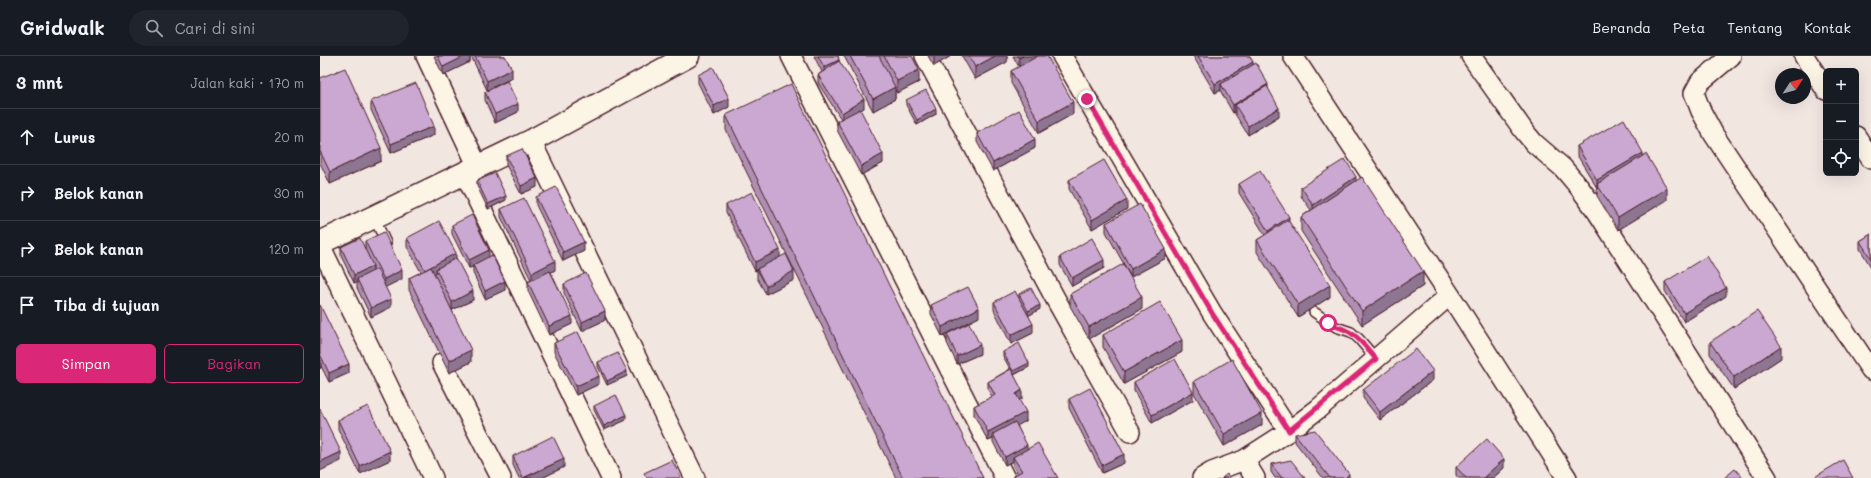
<!DOCTYPE html>
<html lang="id">
<meta charset="utf-8">
<style>
body{margin:0;font-family:Mali,sans-serif;background:#20242c;color:#f1f3f6}
.controls{position:absolute;right:12px;top:12px;display:grid;overflow:hidden;border-radius:6px;box-shadow:0 4px 16px #0002}
.controls button{width:36px;height:36px;display:grid;place-items:center;padding:0;border:0;border-bottom:1px solid #363941;background:#171b24;color:#f1f3f6;font:20px sans-serif}
.compass{position:absolute;left:1455px;top:12px;width:36px;height:36px;border-radius:50%;background:#171b24;box-shadow:0 4px 16px #0002;rotate:54deg}
.stop{position:absolute;width:12px;height:12px;margin:-9px;border:3px solid #db2777;border-radius:50%;background:#fff}
.stop.end{background:#db2777;border-color:#fff;box-shadow:0 1px 4px #0008}
.list{margin:0;padding:0;list-style:none}
h2{display:flex;justify-content:space-between;align-items:center;height:52px;margin:0;padding:0 16px;font-size:17px}
h2 small{font-size:13px;font-weight:400;color:#9ea1a6}
.list li{display:grid;grid-template-columns:26px 1fr auto;gap:12px;align-items:center;box-sizing:border-box;height:56px;padding:0 16px;border-top:1px solid #363941}
.list b{display:block;font-size:15px;white-space:nowrap}
.list em{font-size:13px;font-style:normal;color:#9ea1a6}
.actions{display:flex;gap:8px;padding:12px 16px}
.actions a{flex:1;padding:9px 0;border:1px solid #db2777;border-radius:6px;text-align:center;font-size:14px;color:#db2777}
.actions .main{background:#db2777;color:#fff}
.icon{flex:none;width:22px;height:22px;fill:none;stroke:currentColor;stroke-width:2;stroke-linecap:round;stroke-linejoin:round}
.map{position:relative;flex:none;width:1551px;height:422px;overflow:hidden}
header{display:flex;align-items:center;gap:24px;box-sizing:border-box;height:56px;padding:0 20px;background:#171b24;border-bottom:1px solid #363941}
header strong{font-size:19px}
nav{display:flex;gap:22px;margin-inline-start:auto;font-size:14px}
.search{width:280px;height:36px;background:#20242c;display:flex;align-items:center;gap:10px;box-sizing:border-box;padding:0 14px;border-radius:22px;color:#9ea1a6;font-size:15px}
main{display:flex}
aside{flex:1;background:#171b24}
.map>svg:first-child{display:block}
.lines{fill:none;stroke-linecap:round;stroke-linejoin:round}
.service-casing{stroke:#4a1f2b;stroke-width:12}
.minor-casing{stroke:#4a1f2b;stroke-width:22}
.tertiary-casing{stroke:#4a1f2b;stroke-width:25}
.service{stroke:#fcf5e5;stroke-width:9}
.minor{stroke:#fcf5e5;stroke-width:19}
.tertiary{stroke:#fcf5e5;stroke-width:22}
.wall{fill:#af90b4;stroke:#4a1f2b}
.shaded-wall{fill:#8e7692;stroke:#4a1f2b}
.building{fill:#cba8d1;stroke:#4a1f2b}
.route{stroke:#db2777;stroke-width:5}
</style>
<header>
<strong>Gridwalk</strong>
<div class="search"><svg class="icon" aria-label="search" viewBox="0 0 24 24"><circle cx="10" cy="10" r="6"/><path d="M15 15l6 6"/></svg>Cari di sini</div>
<nav><a>Beranda</a><a>Peta</a><a>Tentang</a><a>Kontak</a></nav>
</header>
<main>
<aside>
<h2>3 mnt<small>Jalan kaki · 170 m</small></h2>
<ul class="list">
<li><svg class="icon" aria-label="ahead" viewBox="0 0 24 24"><path d="M12 20V5M6 11l6-6 6 6"/></svg><div><b>Lurus</b></div><em>20 m</em></li>
<li><svg class="icon" aria-label="right" viewBox="0 0 24 24"><path d="M7 20v-9h11M14 6l5 5-5 5"/></svg><div><b>Belok kanan</b></div><em>30 m</em></li>
<li><svg class="icon" aria-label="right" viewBox="0 0 24 24"><path d="M7 20v-9h11M14 6l5 5-5 5"/></svg><div><b>Belok kanan</b></div><em>120 m</em></li>
<li><svg class="icon" aria-label="arrive" viewBox="0 0 24 24"><path d="M6 21V4h12l-3 4 3 4H6"/></svg><div><b>Tiba di tujuan</b></div></li>
</ul>
<div class="actions"><a class="main">Simpan</a><a>Bagikan</a></div>
</aside>
<div class="map">
<svg width="1551" height="422" viewBox="0 0 1551 422">
<rect width="100%" height="100%" fill="#f2e6e1"/>
<filter id="ink" filterUnits="userSpaceOnUse"><feTurbulence type="fractalNoise" baseFrequency=".025" numOctaves="2"/><feDisplacementMap in="SourceGraphic" scale="8" xChannelSelector="R" yChannelSelector="G"/><feConvolveMatrix kernelMatrix="1 2 1 2 8 2 1 2 1" color-interpolation-filters="sRGB"/></filter>
<g filter="url(#ink)">
<g class="lines">
<!-- service casing -->
<g class="service-casing">
<path id="service" d="M54 161 66 187
M994 256 1016 271 1031 276 1039 283 1056 303"/>
</g>
<!-- minor casing -->
<g class="minor-casing">
<path id="minor" d="M106 0 158 111
M471 0 685 422
M605 0 735 242 810 376
M742 0 892 257 969 375 998 353 1130 239
M973 0 1130 239 1247 422
M1151 0 1204 75 1214 87 1243 112 1259 131 1278 157 1447 422
M1411 0 1380 26 1374 37 1381 55 1394 79 1551 314
M1484 0 1506 34
M1536 80 1551 103
M211 85 375 422
M145 118 291 422
M0 189 113 422
M122 307 181 422
M882 422 892 416 924 404
M935 422 924 404 969 375"/>
</g>
<!-- tertiary casing -->
<g class="tertiary-casing">
<path id="tertiary" d="M0 187 211 85 368 0"/>
</g>
<!-- service -->
<use href="#service" class="service"/>
<!-- minor -->
<use href="#minor" class="minor"/>
<!-- tertiary -->
<use href="#tertiary" class="tertiary"/>
</g>
<!-- wall -->
<path class="wall" d="M114 0H150V6L123 19Z
M151 0H185L192 22 167 34Z
M494 0H518L519 5 544 52 540 54 563 107 541 119 517 74V65L521 63 498 27V19L502 16Z
M524 0H592L599 26 577 37 575 34V43L553 55Z
M608 0H631L614 10Z
M642 0H687V6L655 23Z
M693 0H727L753 58 719 77 691 27V15L699 11Z
M873 0H930L933 8 948 33 959 60 928 79 915 58V56L913 57 901 36V34L895 37Z
M378 19 409 51 394 59 378 27Z
M0 22 61 105 10 128 0 107Z
M165 36 198 56 175 67 165 44Z
M586 44 616 58 597 69 586 49Z
M51 45 114 79 71 97 51 54Z
M406 59 663 422H576L406 74Z
M657 77 715 92 673 115 657 86Z
M1257 90 1323 100 1347 144 1298 174 1277 140V132L1257 99Z
M186 100 217 131 201 138 186 109Z
M749 124 807 153 772 173 749 133Z
M1036 124 1103 230 1042 269 981 175V161L991 154 981 140V131Z
M157 125 186 144 168 153 157 130Z
M919 128 969 166 1010 241 978 261 937 196V184L945 179 919 137Z
M216 141 264 195 243 205 216 149Z
M406 149 460 201 474 224 446 238 437 222V214L435 215 406 157Z
M181 153 235 214 231 216 252 268 229 279 208 235V226L211 224 181 161Z
M786 167 846 202 811 221 786 176Z
M132 169 169 200 185 234 165 243 153 217V211L149 212 132 178Z
M1551 178V211L1540 193V185Z
M87 182 136 202 153 244 132 254 151 306 129 317 89 234V222L101 216 87 191Z
M45 185 82 223 65 231 71 251 51 261 37 232V226L34 227 21 200V191L45 193Z
M740 201 784 212 752 230 740 209Z
M1345 226 1406 240 1364 266 1345 235Z
M244 228 285 264 262 275 244 237Z
M699 238 720 253 708 260 713 277 691 288 674 254V246L699 242Z
M750 238 822 253 769 283 750 250Z
M0 249 29 317 9 326 1 310V312L0 313Z
M611 249 659 261 622 280 611 258Z
M627 278 660 298 637 308 627 287Z
M783 279 862 296 804 328 783 291Z
M1390 286 1461 302 1414 333 1390 298Z
M234 287 279 328 256 339 234 296Z
M683 296 709 311 694 319 702 343 699 344 706 365 697 369 707 393 738 422H693V420L698 418 693 410V405L685 409 673 386V383L668 385 654 359V350L672 341 668 334V326L690 313 683 300Z
M278 306 307 320 287 329 278 311Z
M1113 324 1060 364 1043 342V334Z
M874 325 942 369 904 390 874 337Z
M814 326 873 344 832 367 814 335Z
M749 343 804 407 782 417 749 352Z
M274 350 306 364 284 374 274 354Z
M18 364 70 404 40 418 18 373Z
M975 378 1029 422H1003L975 386Z
M193 400 244 411 222 422H199L193 409Z
M951 408 985 422H955L951 416Z
M1136 411 1184 412 1173 422H1138L1136 419Z"/>
<!-- shaded-wall -->
<path class="shaded-wall" d="M145 0H150V6L123 19V11Z
M616 0H631L614 10V1Z
M675 0H687V6L655 23V11Z
M703 0H719L699 11V2Z
M519 4V12L504 20V11Z
M933 6V14L901 28V34L895 37V28Z
M192 13V22L167 34V25Z
M599 14V26L577 37V25Z
M948 28V37L915 49V56L913 57V49Z
M575 31V43L553 55V43Z
M409 42V51L394 59V50Z
M544 43V52L522 65V57Z
M753 46V58L719 77V65Z
M198 48V56L175 67V58Z
M959 52V60L928 79V70Z
M616 53V58L597 69V64Z
M114 70V79L71 97V88Z
M715 83V92L673 115V107Z
M61 92V105L10 128V116Z
M1323 97V106L1277 128V133V124Z
M563 98V107L541 119V110Z
M1036 121V130L993 158V149Z
M217 122V131L201 138V130Z
M1347 132V144L1298 174V162Z
M186 140V144L168 153V148Z
M807 144V153L772 173V164Z
M969 161V170L948 183V175Z
M264 186V195L243 205V196Z
M846 193V202L811 221V213Z
M169 194V203L153 209V211L149 212V204Z
M460 194V203L437 213V214L435 215V206Z
M136 197V206L116 213V217L105 223V214Z
M784 204V212L752 230V222Z
M235 205V214L212 225V217Z
M53 210V218L37 223V226L34 227V219Z
M82 214V223L64 232V223Z
M474 215V224L446 238V230Z
M1103 215V230L1042 269V255Z
M185 225V234L165 243V235Z
M1010 229V241L978 261V249Z
M1406 232V240L1364 266V257Z
M153 235V244L132 254V246Z
M822 241V253L769 283V271Z
M71 243V251L51 261V252Z
M720 249V253L708 260V255Z
M659 252V261L622 280V271Z
M285 255V264L262 275V266Z
M252 260V268L229 279V270Z
M713 268V277L691 288V279Z
M862 284V296L804 328V316Z
M660 289V298L637 308V300Z
M1461 290V302L1414 333V321Z
M151 294V306L129 317V305Z
M0 304H1V312L0 313Z
M709 307V311L693 319V315Z
M29 308V317L9 326V317Z
M307 315V320L287 329V325Z
M1113 315V324L1060 364V356Z
M279 320V328L256 339V330Z
M702 334V343L696 346V338Z
M873 336V344L832 367V359Z
M706 356V365L675 382 673 378V383L668 385V376Z
M942 357V369L904 390V378Z
M306 359V364L284 374V370Z
M707 389V398L693 401V405L685 409V401Z
M70 395V404L40 418V410Z
M21 396V405L0 415V406Z
M804 398V407L782 417V409Z
M244 403V411L222 422H204Z
M1184 403V412L1173 422H1163Z
M1029 418V422H1025Z"/>
<!-- building -->
<path class="building" d="M118 0H145L123 11Z
M155 0H185L192 13 167 25Z
M498 0H518L519 4 504 11Z
M530 0H559L575 31 553 43Z
M564 0H592L599 14 577 25Z
M649 0H675L655 11Z
M697 0H703L699 2Z
M718 0H727L753 46 719 65 691 15Z
M878 0H930L933 6 895 28Z
M519 5 544 43 522 57 498 19Z
M936 7 948 28 913 49 901 28Z
M393 11 409 42 394 50 378 19Z
M25 12 61 92 10 116 0 95V22Z
M187 25 198 48 175 58 165 36Z
M96 27 114 70 71 88 51 45Z
M471 28 663 422H583L406 59Z
M947 30 959 52 928 70 915 49Z
M606 34 616 53 597 64 586 44Z
M540 53 563 98 541 110 517 65Z
M699 54 715 83 673 107 657 77Z
M1304 63 1323 97 1277 124 1257 90Z
M202 93 217 122 201 130 186 100Z
M1326 98 1347 132 1298 162 1277 128Z
M1025 103 1036 121 993 149 981 131Z
M784 104 807 144 772 164 749 124Z
M940 115 969 161 948 175 919 128Z
M175 117 186 140 168 148 157 125Z
M1042 121 1103 215 1042 255 981 161Z
M236 131 264 186 243 196 216 141Z
M432 136 460 194 435 206 406 149Z
M204 142 235 205 212 217 181 153Z
M820 148 846 193 811 213 786 167Z
M152 159 169 194 149 204 132 169Z
M968 164 1010 229 978 249 937 184Z
M119 165 136 197 105 214 87 182Z
M64 176 82 214 64 223 45 185Z
M1551 178V203L1540 185Z
M40 182 53 210 34 219 21 191Z
M772 182 784 204 752 222 740 201Z
M466 198 474 215 446 230 437 213Z
M172 199 185 225 165 235 153 209Z
M1387 200 1406 232 1364 257 1345 226Z
M136 202 153 235 132 246 116 213Z
M803 208 822 241 769 271 750 238Z
M111 211 151 294 129 305 89 222Z
M57 213 71 243 51 252 37 223Z
M230 215 252 260 229 270 208 226Z
M266 217 285 255 262 266 244 228Z
M648 231 659 252 622 271 611 249Z
M711 232 720 249 708 255 699 238Z
M695 235 713 268 691 279 674 246Z
M840 246 862 284 804 316 783 279Z
M0 249 29 308 9 317 0 298Z
M1437 255 1461 290 1414 321 1390 286Z
M649 267 660 289 637 300 627 278Z
M258 276 279 320 256 330 234 287Z
M699 287 709 307 693 315 683 296Z
M1096 293 1113 315 1060 356 1043 334Z
M298 297 307 315 287 325 278 306Z
M855 303 873 336 832 359 814 326Z
M912 303 942 357 904 378 874 325Z
M691 313 702 334 696 338 706 356 668 376 654 350 675 339 668 326Z
M770 332 804 398 782 409 749 343Z
M296 339 306 359 284 370 274 350Z
M48 350 70 395 40 410 18 364Z
M0 353 21 396 0 406Z
M695 366 707 389 685 401 673 378Z
M995 374 1029 418 1025 422H1010L975 378Z
M233 380 244 403 203 422 193 400Z
M1167 383 1184 403 1163 422H1146L1136 411Z
M718 387 738 422H694L693 420 702 415 693 401Z
M352 404 361 422H327L324 417Z
M971 404 985 422H962L951 408Z
M1523 404 1533 422H1493Z
M1415 413 1423 422H1404Z
M907 418 910 422H902Z"/>
</g>
<g class="lines" filter="url(#ink)">
<!-- route -->
<path class="route" d="M767 43 892 257 969 375 1056 303C1048 294 1041 283 1031 277 1024 272 1015 271 1008 267"/>
</g>
</svg>
<div class="controls">
<button>+</button>
<button>−</button>
<button><svg class="icon" aria-label="locate" viewBox="0 0 24 24"><circle cx="12" cy="12" r="6"/><path d="M12 2v4M12 18v4M2 12h4M18 12h4"/></svg></button>
</div>
<svg class="compass" viewBox="-18 -18 36 36"><path d="M0-13l5 13h-10z" fill="#e53935"/><path d="M0 13l5-13h-10z" fill="#9ea1a6"/></svg>
<div class="stop" style="left:1008px;top:267px"></div>
<div class="stop end" style="left:767px;top:43px"></div>
</div>
</main>
